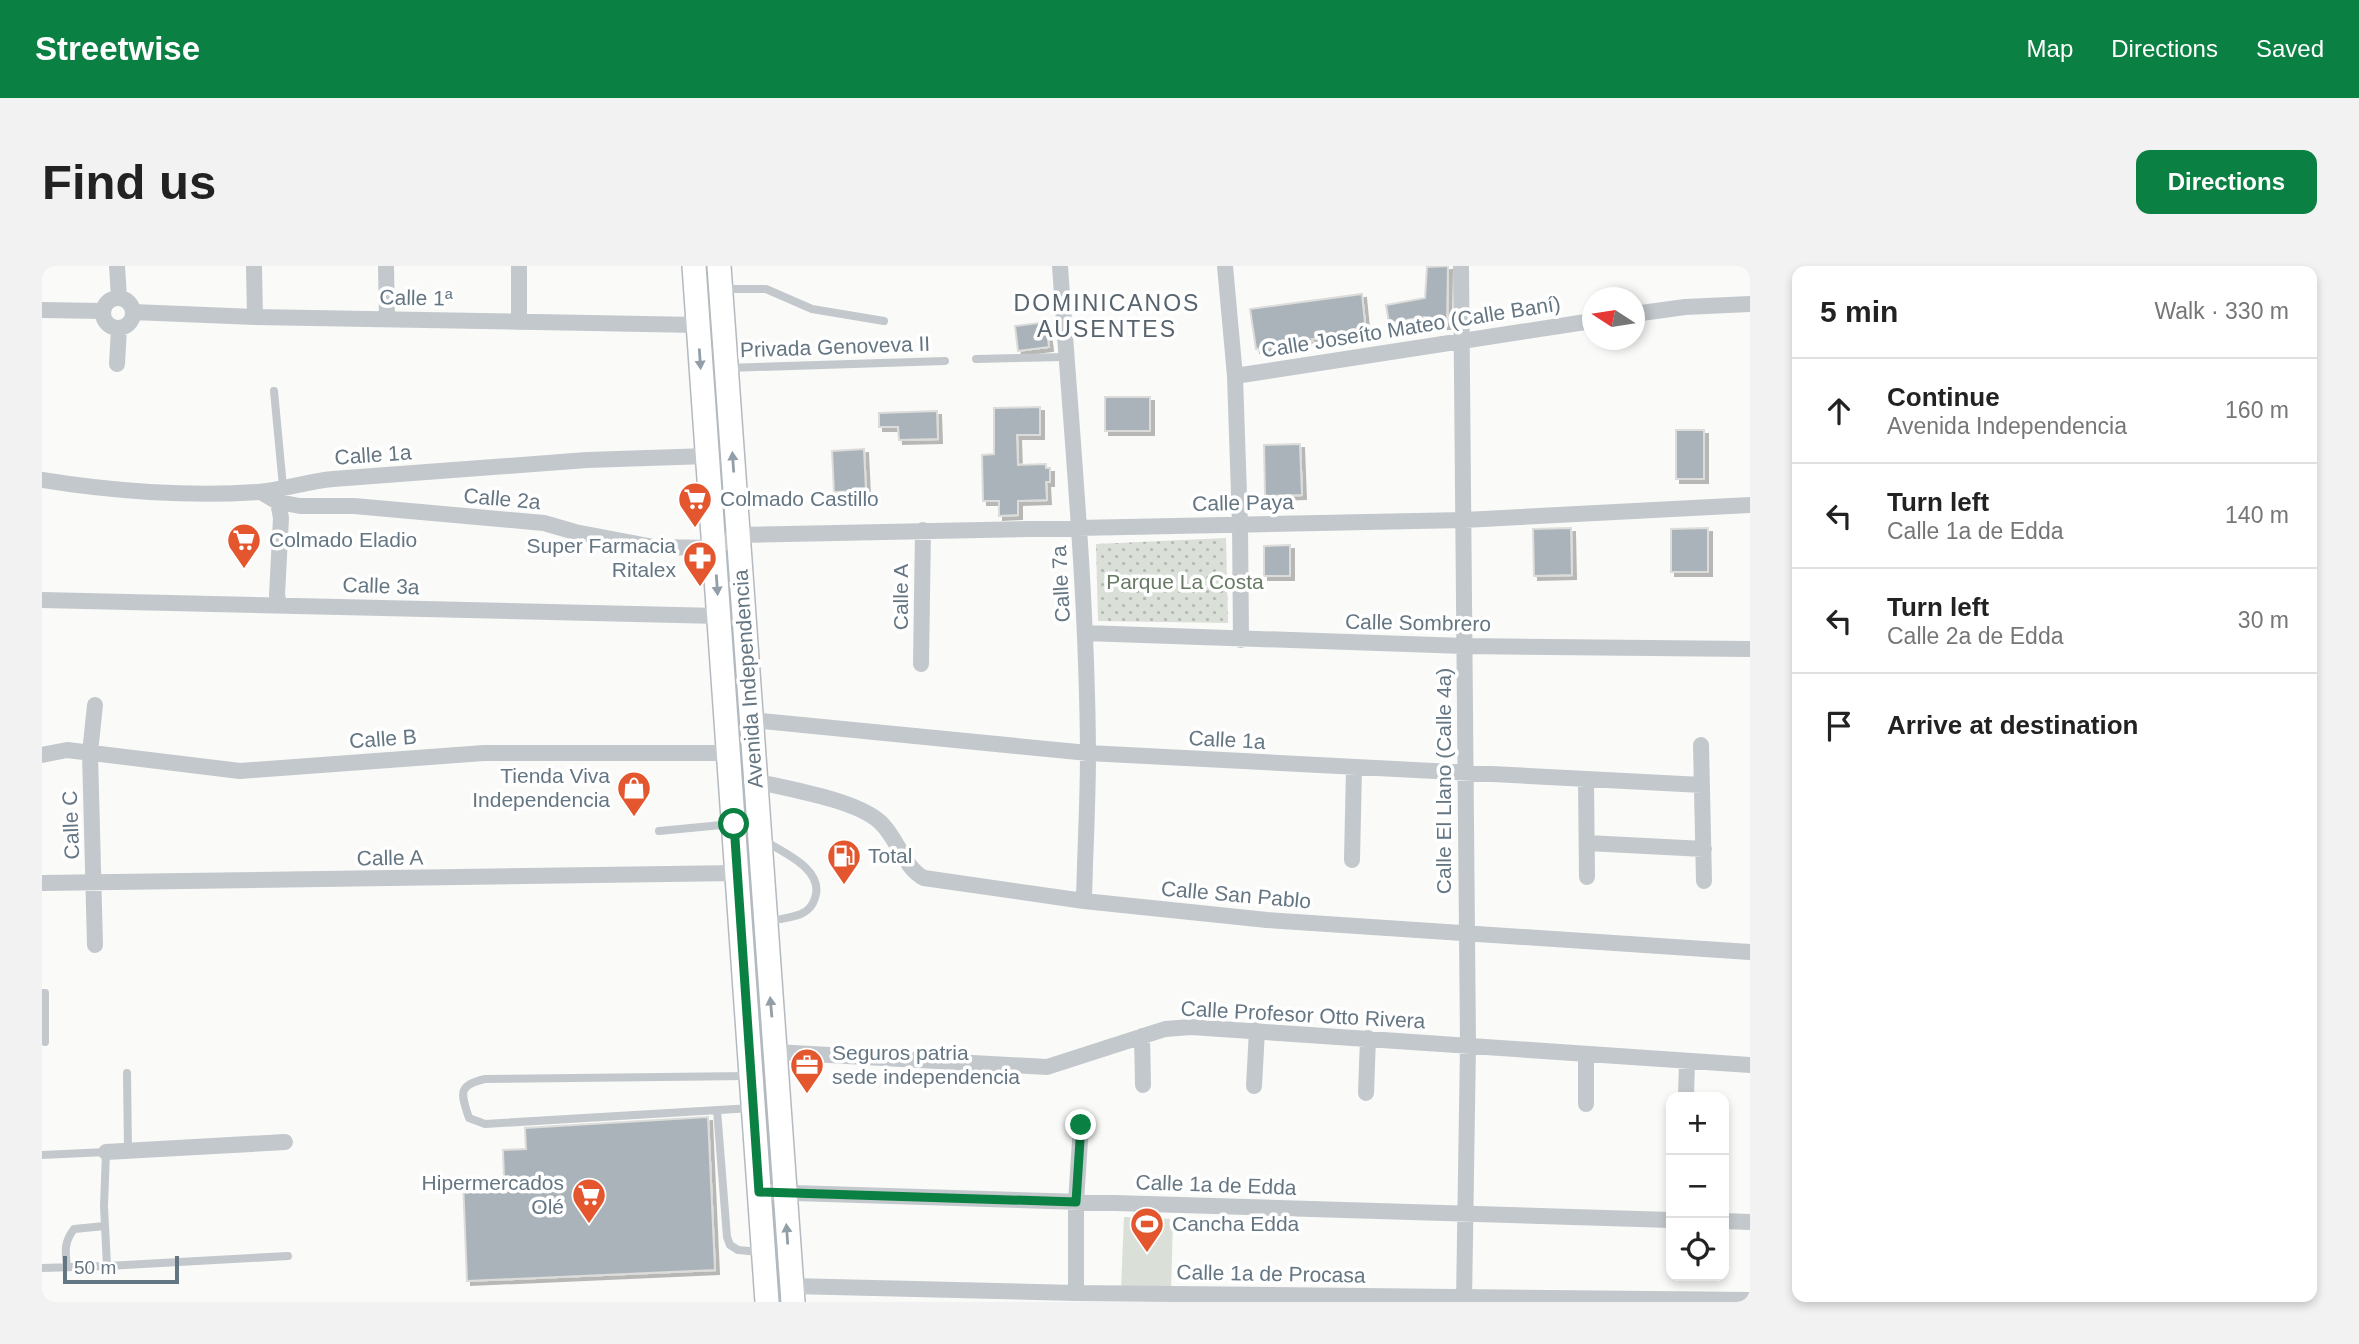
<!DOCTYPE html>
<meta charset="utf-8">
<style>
body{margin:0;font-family:Helvetica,sans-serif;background:#f2f2f2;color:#222}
.controls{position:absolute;right:21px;bottom:21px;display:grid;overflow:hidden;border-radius:14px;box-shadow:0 4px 10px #0003}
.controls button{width:63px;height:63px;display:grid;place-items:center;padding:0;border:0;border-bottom:2px solid #e0e0e0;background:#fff;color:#222;font:35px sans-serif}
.compass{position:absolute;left:1540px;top:21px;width:63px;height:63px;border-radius:50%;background:#fff;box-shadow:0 4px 10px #0003;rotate:282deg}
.scale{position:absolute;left:21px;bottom:18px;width:116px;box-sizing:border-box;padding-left:7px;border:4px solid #657683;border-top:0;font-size:19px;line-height:24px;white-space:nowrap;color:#657683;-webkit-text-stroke:5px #fff;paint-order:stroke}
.stop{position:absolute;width:21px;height:21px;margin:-16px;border:5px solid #0b8043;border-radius:50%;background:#fff}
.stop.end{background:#0b8043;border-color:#fff;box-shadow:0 2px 7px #0008}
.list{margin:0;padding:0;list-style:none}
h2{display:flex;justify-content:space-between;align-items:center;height:91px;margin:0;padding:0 28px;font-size:30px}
h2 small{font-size:23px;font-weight:400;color:#767676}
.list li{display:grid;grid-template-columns:46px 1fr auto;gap:21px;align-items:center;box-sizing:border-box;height:105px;padding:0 28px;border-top:2px solid #e0e0e0}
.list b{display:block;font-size:26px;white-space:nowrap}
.list p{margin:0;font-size:23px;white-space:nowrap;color:#767676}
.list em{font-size:23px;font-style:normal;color:#767676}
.icon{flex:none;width:38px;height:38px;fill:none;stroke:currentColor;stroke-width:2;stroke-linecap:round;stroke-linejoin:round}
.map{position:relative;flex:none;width:1708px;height:1036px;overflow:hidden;border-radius:14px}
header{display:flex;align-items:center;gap:42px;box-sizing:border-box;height:98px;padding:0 35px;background:#0b8043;color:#fff}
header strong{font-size:33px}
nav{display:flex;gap:38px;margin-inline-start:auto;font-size:24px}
.intro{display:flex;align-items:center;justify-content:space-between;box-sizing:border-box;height:168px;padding:0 42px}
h1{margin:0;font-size:49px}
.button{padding:18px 32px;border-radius:14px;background:#0b8043;color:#fff;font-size:24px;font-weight:700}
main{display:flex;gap:42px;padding:0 42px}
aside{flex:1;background:#fff;border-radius:14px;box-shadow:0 4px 10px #0003}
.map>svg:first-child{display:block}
.grass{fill:url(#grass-dots)}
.pitch{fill:#dadfd7}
.building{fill:#aab3b9;stroke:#dcdcda;stroke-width:2;filter:url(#shadow)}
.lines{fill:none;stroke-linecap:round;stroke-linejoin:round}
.secondary-casing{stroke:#b3babf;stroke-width:26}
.lane{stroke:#c3c8cc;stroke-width:8}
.street{stroke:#c3c8cc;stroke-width:16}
.secondary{stroke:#fff;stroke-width:23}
.oneway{fill:#939fa8}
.route{stroke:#0b8043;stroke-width:9}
.labels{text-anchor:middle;stroke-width:7;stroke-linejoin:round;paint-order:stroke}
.street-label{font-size:21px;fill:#657683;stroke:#fff}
.poi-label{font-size:21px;fill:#657683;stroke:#fff;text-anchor:start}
.park-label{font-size:21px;fill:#687a64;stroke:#fff}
.neighbourhood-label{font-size:23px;letter-spacing:2px;fill:#57646e;stroke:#fff}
</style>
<header>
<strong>Streetwise</strong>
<nav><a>Map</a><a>Directions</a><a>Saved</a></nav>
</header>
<div class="intro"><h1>Find us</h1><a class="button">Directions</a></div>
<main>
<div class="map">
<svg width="1708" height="1036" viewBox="0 0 1708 1036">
<defs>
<pattern id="grass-dots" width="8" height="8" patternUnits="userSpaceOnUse" patternTransform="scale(1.75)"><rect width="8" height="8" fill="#dadfd7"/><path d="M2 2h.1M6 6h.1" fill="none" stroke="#b4b9b4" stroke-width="1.8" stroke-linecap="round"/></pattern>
<filter id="shadow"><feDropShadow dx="4" dy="4" stdDeviation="0" flood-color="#0004"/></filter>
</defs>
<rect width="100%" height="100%" fill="#fafaf8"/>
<!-- grass -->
<path class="grass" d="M1184 272 1186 357 1056 355 1054 278Z"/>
<!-- pitch -->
<path class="pitch" d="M1082 951 1131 953 1129 1024 1079 1023Z"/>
<!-- building -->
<path class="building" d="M1406 0 1405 59H1383V51L1347 57 1344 39 1383 32 1385 1Z
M1320 28 1324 67 1270 73 1271 75 1214 83 1208 43Z
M1004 56 1007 81 976 85 973 60Z
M1063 131H1108V165H1063Z
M998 141V169H975L976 199 1004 198V202H1008V216H1004L1005 234 976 235V249L957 250V235H941L940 189 952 188V142Z
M895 145 896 173 857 174 856 161H837V147Z
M1634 164H1662V213H1634Z
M1258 178 1260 229 1223 230 1222 179Z
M822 183 824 225 792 226 790 185Z
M1529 262 1530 309 1492 310 1491 263Z
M1666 262V306H1629V263Z
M1248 279V310H1222V280Z
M666 851 673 1004 425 1015 421 914 462 912 461 884 484 883 483 862Z"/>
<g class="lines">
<!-- secondary casing -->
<g class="secondary-casing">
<path id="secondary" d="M652 0 725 1036
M677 0 751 1036"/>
</g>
<!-- lane -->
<path class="lane" d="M682 23H724L770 43 842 55
M934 93 1024 91
M685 102 903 95
M232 125 241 221
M617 565 690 558
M721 574C740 586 783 603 773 632 771 639 766 645 759 648 749 652 736 653 726 656
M0 727H3V776
M85 807 86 885
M706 810 443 813C415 819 419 828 427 852L443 858 710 842
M675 844 685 971 688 979 696 984 718 986
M0 889 64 886 62 940 65 1000 0 1002
M65 1000 246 990
M25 1001C23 985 22 976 32 963L63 960"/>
<!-- street -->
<path class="street" d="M75 0 77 32
M212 0 213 51
M344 0 345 53
M477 0V56
M1018 0C1029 162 1045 324 1046 487 1046 536 1043 586 1042 635
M1183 0 1193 110 1198 258 1199 374
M1419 0 1426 779 1422 1036
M61 47a15 15 0 1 1 30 0a15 15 0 1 1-30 0Z
M0 44 61 45
M91 46 213 51 656 59
M1592 48 1643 41 1708 38
M75 98 77 62
M1193 110 1550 55
M0 214C67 225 148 231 216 226 241 224 266 215 291 213L545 194 666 190
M219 226 236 236 258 240H312L502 257 533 266 612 281 672 282 696 269 1422 254 1708 239
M236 236 239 252 235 329 237 338
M0 334 677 350
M1043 367 1422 380 1708 383
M879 398 881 264
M709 454 1046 487 1660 519
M1659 479 1662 615
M0 489 25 484 198 505 442 487H687
M1544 514 1545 611
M713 515C747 523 814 534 838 556 855 571 862 602 882 612L1042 635 1225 654 1708 686
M1545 577 1662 583
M1310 594 1312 502
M0 617 696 607
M53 679 48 487 53 439
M1100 770 1101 819
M733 786 1005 801 1123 763 1149 761 1708 799
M1212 820 1215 764
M1324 827 1326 772
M1644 831 1645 795
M1544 838V789
M64 886 243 876
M717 926 1629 954
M1682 955 1708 956
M749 1020 1034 1027 1708 1034
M1034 1027V936L1039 859"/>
<!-- secondary -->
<use href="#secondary" class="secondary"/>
</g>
<!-- one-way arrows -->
<defs><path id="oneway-solid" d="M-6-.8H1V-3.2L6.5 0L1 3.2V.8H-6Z" transform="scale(1.75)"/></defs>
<g class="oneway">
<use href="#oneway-solid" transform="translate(658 93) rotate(86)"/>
<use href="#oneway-solid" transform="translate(691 196) rotate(-94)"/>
<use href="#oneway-solid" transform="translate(675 319) rotate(86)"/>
<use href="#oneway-solid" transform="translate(729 741) rotate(-95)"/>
<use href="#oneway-solid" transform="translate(745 968) rotate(-94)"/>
</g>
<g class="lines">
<!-- route -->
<path class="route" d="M692 558 717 926 1034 936 1039 859"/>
</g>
<!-- icons -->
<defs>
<g id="supermarket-pin" transform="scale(1.75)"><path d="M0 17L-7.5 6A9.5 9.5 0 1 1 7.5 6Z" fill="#e4572e" stroke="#fff"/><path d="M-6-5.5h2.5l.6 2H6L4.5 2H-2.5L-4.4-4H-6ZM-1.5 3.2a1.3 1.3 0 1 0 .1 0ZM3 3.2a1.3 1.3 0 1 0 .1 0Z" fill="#fff"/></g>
<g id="pharmacy-pin" transform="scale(1.75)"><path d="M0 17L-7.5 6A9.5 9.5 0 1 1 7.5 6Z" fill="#e4572e" stroke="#fff"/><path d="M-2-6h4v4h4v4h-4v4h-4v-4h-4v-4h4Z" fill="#fff"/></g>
<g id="shop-pin" transform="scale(1.75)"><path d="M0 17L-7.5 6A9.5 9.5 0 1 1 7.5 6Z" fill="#e4572e" stroke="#fff"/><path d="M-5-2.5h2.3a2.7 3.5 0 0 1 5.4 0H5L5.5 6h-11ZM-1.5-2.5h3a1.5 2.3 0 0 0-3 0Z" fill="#fff"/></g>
<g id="fuel-pin" transform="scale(1.75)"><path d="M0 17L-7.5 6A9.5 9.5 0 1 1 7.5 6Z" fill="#e4572e" stroke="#fff"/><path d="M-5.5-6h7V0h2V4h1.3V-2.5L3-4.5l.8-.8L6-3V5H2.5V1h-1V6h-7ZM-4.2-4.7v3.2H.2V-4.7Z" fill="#fff"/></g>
<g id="office-pin" transform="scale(1.75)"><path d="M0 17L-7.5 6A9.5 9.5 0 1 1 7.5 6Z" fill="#e4572e" stroke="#fff"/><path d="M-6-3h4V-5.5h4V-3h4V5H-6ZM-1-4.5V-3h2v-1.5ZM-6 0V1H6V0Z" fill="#fff"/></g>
<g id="stadium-pin" transform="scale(1.75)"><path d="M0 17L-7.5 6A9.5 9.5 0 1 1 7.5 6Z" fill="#e4572e" stroke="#fff"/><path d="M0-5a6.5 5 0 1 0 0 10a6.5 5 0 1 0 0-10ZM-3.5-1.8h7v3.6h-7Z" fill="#fff"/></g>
</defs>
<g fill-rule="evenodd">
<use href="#supermarket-pin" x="653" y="233"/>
<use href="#supermarket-pin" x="202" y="274"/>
<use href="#pharmacy-pin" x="658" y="292"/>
<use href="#shop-pin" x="592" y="522"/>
<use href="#fuel-pin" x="802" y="590"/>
<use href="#office-pin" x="765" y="799"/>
<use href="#supermarket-pin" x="547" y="929"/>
<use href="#stadium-pin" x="1105" y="958"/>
</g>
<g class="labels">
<!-- street labels -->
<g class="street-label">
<text transform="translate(374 32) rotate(1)" y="7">Calle 1ª</text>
<text transform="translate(1369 61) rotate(-9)" y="7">Calle Joseíto Mateo (Calle Baní)</text>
<text transform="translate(793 81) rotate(-2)" y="7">Privada Genoveva II</text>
<text transform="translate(331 189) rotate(-4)" y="7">Calle 1a</text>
<text transform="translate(460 233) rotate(5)" y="7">Calle 2a</text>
<text transform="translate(1201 237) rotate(-1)" y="7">Calle Paya</text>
<text transform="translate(1019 318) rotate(-93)" y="7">Calle 7a</text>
<text transform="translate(339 320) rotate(2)" y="7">Calle 3a</text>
<text transform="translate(859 331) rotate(-90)" y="7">Calle A</text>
<text transform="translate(1376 357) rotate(1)" y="7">Calle Sombrero</text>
<text transform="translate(706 413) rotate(-94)" y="7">Avenida Independencia</text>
<text transform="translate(341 473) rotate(-4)" y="7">Calle B</text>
<text transform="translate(1185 474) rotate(3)" y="7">Calle 1a</text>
<text transform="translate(1402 515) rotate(-90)" y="7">Calle El Llano (Calle 4a)</text>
<text transform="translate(29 559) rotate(-92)" y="7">Calle C</text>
<text transform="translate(348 592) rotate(-1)" y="7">Calle A</text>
<text transform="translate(1194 629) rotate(5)" y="7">Calle San Pablo</text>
<text transform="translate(1261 749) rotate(3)" y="7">Calle Profesor Otto Rivera</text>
<text transform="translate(1174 919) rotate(2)" y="7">Calle 1a de Edda</text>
<text transform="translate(1229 1008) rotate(1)" y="7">Calle 1a de Procasa</text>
</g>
<!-- poi labels -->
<g class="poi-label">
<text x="678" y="240">Colmado Castillo</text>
<text x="227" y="281">Colmado Eladio</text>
<text x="634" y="287" text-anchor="end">Super Farmacia<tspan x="634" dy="24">Ritalex</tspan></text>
<text x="568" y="517" text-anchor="end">Tienda Viva<tspan x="568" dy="24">Independencia</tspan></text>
<text x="826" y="597">Total</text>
<text x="790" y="794">Seguros patria<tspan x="790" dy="24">sede independencia</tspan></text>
<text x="522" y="924" text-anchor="end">Hipermercados<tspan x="522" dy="24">Olé</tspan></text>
<text x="1130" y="965">Cancha Edda</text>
</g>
<!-- park labels -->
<g class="park-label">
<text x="1143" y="323">Parque La Costa</text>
</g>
<!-- neighbourhood labels -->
<g class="neighbourhood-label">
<text x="1065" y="45">DOMINICANOS<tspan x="1065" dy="26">AUSENTES</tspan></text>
</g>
</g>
</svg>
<div class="controls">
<button>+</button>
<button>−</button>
<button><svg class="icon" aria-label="locate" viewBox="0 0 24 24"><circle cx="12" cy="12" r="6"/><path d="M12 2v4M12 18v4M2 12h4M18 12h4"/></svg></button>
</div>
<svg class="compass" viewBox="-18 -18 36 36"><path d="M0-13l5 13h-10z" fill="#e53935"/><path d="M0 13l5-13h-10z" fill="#767676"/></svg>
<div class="scale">50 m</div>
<div class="stop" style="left:692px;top:558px"></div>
<div class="stop end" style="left:1039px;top:859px"></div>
</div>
<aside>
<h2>5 min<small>Walk · 330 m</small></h2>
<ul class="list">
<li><svg class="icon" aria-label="ahead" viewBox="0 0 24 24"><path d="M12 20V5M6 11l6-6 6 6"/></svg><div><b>Continue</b><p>Avenida Independencia</p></div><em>160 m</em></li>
<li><svg class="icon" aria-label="left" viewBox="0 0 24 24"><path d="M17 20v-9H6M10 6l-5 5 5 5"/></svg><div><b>Turn left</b><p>Calle 1a de Edda</p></div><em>140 m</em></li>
<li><svg class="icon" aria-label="left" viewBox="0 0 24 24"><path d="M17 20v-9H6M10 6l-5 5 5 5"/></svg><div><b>Turn left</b><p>Calle 2a de Edda</p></div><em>30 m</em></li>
<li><svg class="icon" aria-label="arrive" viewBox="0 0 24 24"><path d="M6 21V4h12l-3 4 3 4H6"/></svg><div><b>Arrive at destination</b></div></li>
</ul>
</aside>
</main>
